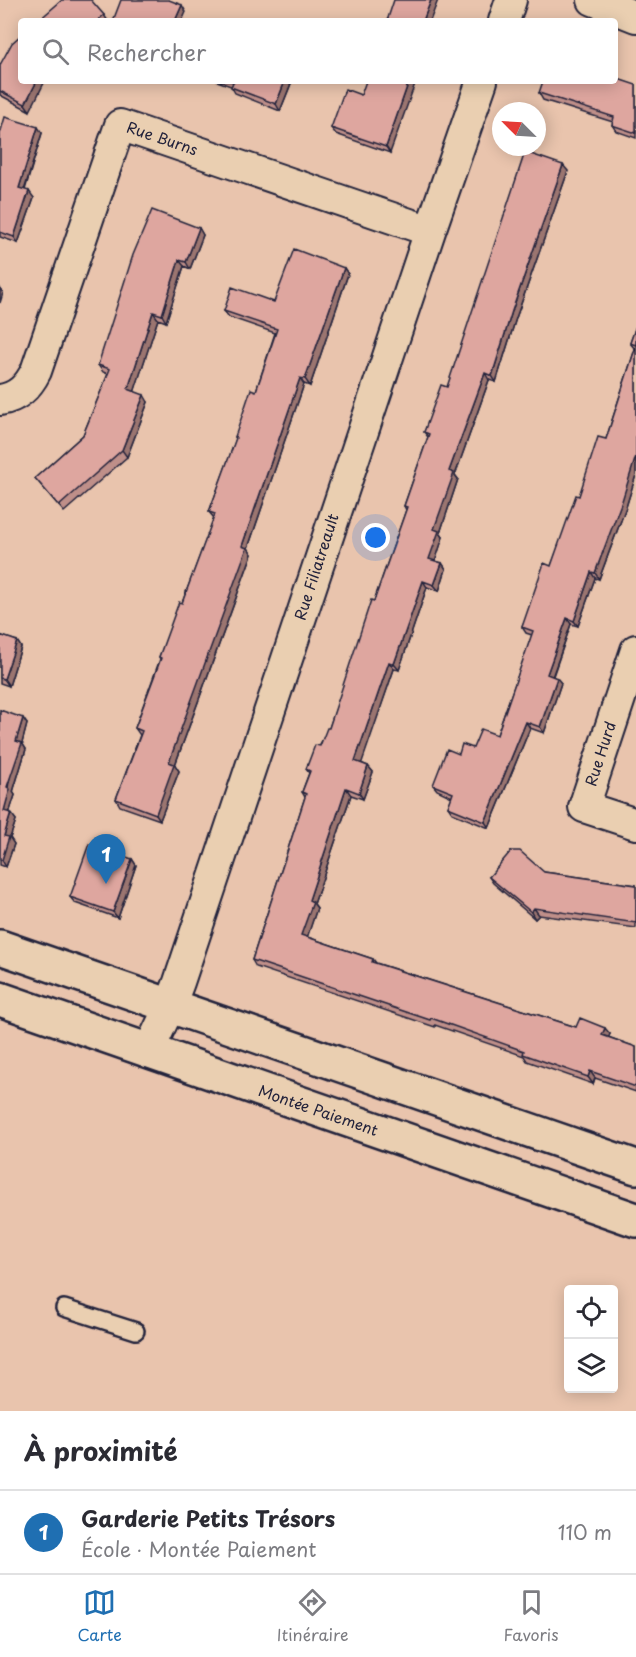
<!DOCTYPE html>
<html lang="fr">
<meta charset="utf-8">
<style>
body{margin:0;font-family:"Playpen Sans",sans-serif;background:#f7f7f7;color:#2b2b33}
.controls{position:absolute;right:18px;bottom:18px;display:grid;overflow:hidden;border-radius:6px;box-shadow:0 3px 15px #0003}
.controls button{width:54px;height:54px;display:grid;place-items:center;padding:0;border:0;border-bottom:2px solid #e1e1e2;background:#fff;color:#2b2b33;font:30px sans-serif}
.compass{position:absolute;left:492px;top:102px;width:54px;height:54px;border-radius:50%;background:#fff;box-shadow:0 3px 15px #0003;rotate:294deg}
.you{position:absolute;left:376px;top:538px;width:21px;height:21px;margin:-15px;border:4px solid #fff;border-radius:50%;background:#1a73e8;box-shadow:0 0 0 9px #1a73e833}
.badge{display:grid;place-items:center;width:39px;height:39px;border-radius:50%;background:#1f6fb2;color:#fff;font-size:20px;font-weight:700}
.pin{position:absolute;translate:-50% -50px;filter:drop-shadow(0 2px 3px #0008)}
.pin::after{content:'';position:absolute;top:32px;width:21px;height:18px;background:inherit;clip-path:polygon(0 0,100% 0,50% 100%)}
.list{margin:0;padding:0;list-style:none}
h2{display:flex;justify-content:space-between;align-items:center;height:78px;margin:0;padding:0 24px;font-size:26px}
h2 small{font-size:20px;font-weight:400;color:#7c7c81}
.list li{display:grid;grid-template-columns:39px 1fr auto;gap:18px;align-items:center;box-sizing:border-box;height:84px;padding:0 24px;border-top:2px solid #e1e1e2}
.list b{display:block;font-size:22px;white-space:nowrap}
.list p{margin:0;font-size:20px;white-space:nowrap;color:#7c7c81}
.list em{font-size:20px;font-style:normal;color:#7c7c81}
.icon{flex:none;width:33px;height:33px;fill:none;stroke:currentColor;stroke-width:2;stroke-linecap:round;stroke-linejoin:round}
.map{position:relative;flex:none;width:636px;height:1411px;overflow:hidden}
.search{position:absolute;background:#fff;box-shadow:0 3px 15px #0003;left:18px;right:18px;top:18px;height:66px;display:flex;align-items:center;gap:15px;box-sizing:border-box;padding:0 21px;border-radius:6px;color:#7c7c81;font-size:22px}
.sheet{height:162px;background:#fff}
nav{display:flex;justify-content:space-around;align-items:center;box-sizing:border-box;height:84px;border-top:2px solid #e1e1e2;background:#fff;font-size:16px;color:#7c7c81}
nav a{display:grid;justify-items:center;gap:3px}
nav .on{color:#1f6fb2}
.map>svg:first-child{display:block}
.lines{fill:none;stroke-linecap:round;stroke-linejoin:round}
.lane-casing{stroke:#22223b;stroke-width:20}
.street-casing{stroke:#22223b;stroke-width:34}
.secondary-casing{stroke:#22223b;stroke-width:38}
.lane{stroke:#eacfb1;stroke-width:15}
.street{stroke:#eacfb1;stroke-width:30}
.secondary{stroke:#eacfb1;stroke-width:33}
.wall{fill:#bf8f89;stroke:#22223b;stroke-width:1.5}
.shaded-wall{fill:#9b746f;stroke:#22223b;stroke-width:1.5}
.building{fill:#dea69f;stroke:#22223b;stroke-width:1.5}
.labels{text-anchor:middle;stroke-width:5;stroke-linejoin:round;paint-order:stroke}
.street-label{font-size:15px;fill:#22223b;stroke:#eacfb1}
</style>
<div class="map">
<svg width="636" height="1411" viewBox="0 0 636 1411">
<rect width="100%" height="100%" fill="#e9c4ad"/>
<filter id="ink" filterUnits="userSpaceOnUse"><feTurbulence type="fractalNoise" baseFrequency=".0167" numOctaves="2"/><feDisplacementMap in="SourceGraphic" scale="12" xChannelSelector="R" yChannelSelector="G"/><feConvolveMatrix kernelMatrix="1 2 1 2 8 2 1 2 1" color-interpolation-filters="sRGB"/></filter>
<g filter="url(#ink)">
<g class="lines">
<!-- lane casing -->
<g class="lane-casing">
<path id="lane" d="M64 1308 136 1331"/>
</g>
<!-- street casing -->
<g class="street-casing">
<path id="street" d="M593 0 636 17
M504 21 511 0
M0 400C18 397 28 387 36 371L120 125 430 231
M636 650 584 807 636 824
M148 1052 170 1006 179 982 430 231 482 81"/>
</g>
<!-- secondary casing -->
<g class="secondary-casing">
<path id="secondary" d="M0 947 636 1167
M0 999 636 1220"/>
</g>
<!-- lane -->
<use href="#lane" class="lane"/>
<!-- street -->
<use href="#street" class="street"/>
<!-- secondary -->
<use href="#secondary" class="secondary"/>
</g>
<!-- wall -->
<path class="wall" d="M104 15 108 21H38Z
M0 65 30 111 0 95Z
M217 81H292L280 111 235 93 231 86Z
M636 85V138L616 131 612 125 613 122 543 100 539 93Z
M361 95 390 153 336 134 331 128Z
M42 133 25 190 34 198 18 243 0 237V134Z
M568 171 516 318 496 382 489 380 455 475 458 479 440 533 443 537 435 561 442 563 446 569 439 591 427 587 399 670 394 669 361 763 368 766 373 772 363 799 351 795 314 904 317 908 307 937 373 959 376 963 576 1027 610 1034 608 1037 636 1047V1092L595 1078 593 1084 527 1061 524 1056 435 1025V1027L256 967 252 960 305 797 302 792 309 773 306 769 329 728 374 601 406 510 404 506 428 437 424 432 447 387Z
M199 228 203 235 190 269 184 266 166 322 158 319 134 392 148 402 127 457 64 512 35 478 83 435 108 374 103 372 98 365Z
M344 268 348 274 310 386 304 384 248 548 252 554 175 765 179 771 160 820 120 806 116 799 140 735 135 728 160 659 159 657 182 603 214 518 209 512 236 439 235 437 256 391 275 333 229 317 224 311 274 302Z
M636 326V475L626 507 599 579 595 578 578 626 571 624 553 676 561 683 544 733 530 728 489 828 452 813 448 807 452 797 437 790 433 785 459 754 473 748 497 735 532 635 526 633 522 627 551 566 579 496 606 439 635 349 630 343Z
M0 633V636L17 641 21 647 9 686 0 683Z
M0 710 27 724 22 743 26 749 13 792 15 795 9 813 16 820 10 838 14 844 6 867 0 865Z
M132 859 136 865 118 918 75 903 70 897Z
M544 872 636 885V928L539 915 535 919 493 883 489 877Z"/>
<!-- shaded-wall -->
<path class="shaded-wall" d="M431 0H438L430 21H423Z
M182 5 186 12 182 21H175Z
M37 81H45L30 111 25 104Z
M285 81H292L280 111 276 104Z
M409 81H416L390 153 386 147Z
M38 127 42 133 23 194 19 188Z
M563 165 568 171 516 318 496 382 492 376 512 311Z
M29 191 34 198 18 243 14 237Z
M199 228 203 235 190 269 186 262Z
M179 260 184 266 166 322 162 315Z
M344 268 348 274 310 386 305 379Z
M0 288 3 293 0 303Z
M153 312 158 319 133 396 128 389Z
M485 373 489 380 455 475 458 479 440 533 443 537 434 565 429 559 434 529 449 471Z
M300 378 304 384 248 548 252 554 175 765 179 771 160 820 156 814 169 762 242 546Z
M144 395 148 402 127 457 122 450Z
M636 456V475L626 507 599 579 595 573Z
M442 563 446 569 439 591 434 585Z
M591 572 595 578 578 626 574 621Z
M423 581 427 587 399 670 394 664Z
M567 618 571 624 551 680 547 674Z
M17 641 21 647 9 686 4 679Z
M389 662 394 669 360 768 355 761Z
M557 678 561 683 544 733 540 727Z
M23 718 27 724 22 743 26 749 13 792 15 795 8 817 4 811 16 741Z
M526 722 530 728 489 828 485 822Z
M368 766 373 772 363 799 359 793Z
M346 788 351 795 314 904 317 908 306 941 301 935 309 900Z
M11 813 16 820 10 838 14 844 6 867 2 860 4 836Z
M132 859 136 865 118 918 113 912Z
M534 908 539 915 535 919 531 912Z
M605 1028 610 1034 607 1042 602 1035Z
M590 1071 595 1078 593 1084 588 1077Z"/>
<!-- building -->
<path class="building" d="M62 0H91L104 15 97 21H38Z
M121 0H169L182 5 175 21H113Z
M394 0H431L423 21H387Z
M21 35V81H37L25 104 0 91V65L12 43Z
M615 78 636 85V133L612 125 614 117 539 93 543 81H615Z
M231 81H285L276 104 231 87 233 82Z
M366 81H409L386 147 331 128 345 89 361 95Z
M5 117 38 127 19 188 29 191 14 237 0 232V134Z
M525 152 563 165 512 311 492 376 485 373 449 471 454 473 434 529 439 531 429 559 442 563 434 585 423 581 394 664 389 662 355 761 368 766 359 793 346 788 309 900 313 902 301 935 373 959 372 962 576 1027 580 1018 605 1028 602 1035 636 1047V1087L590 1071 588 1077 523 1054 524 1051 431 1018 430 1020 252 960 306 794 302 792 310 771 306 769 315 745 320 746 327 728H329L371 600 374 601 407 507 404 506 429 434 424 432 441 385 447 387Z
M152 210 199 228 186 262 179 260 162 315 153 312 128 389 144 395 122 450 59 506 35 478 83 435 110 369 98 365 133 255Z
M294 249 344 268 305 379 300 378 242 546 247 548 169 762 174 764 156 814 116 799 142 731 135 728 161 658 159 657 179 602 182 603 215 514 209 512 236 438 235 437 251 389 256 391 277 329 224 311 232 287 274 302Z
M636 326V345L630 343Z
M636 346V456L622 501 595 573 591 572 574 621 567 618 547 674 557 678 540 727 526 722 485 822 448 807 453 793 433 785 447 749 459 754 462 744 473 748 481 729 497 735 533 631 522 627 544 563 551 566 576 495 579 496 598 437 606 439Z
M0 635 17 641 4 679 0 678Z
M0 710 23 718 16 741 22 743 7 787 10 789 4 811 11 813 4 836 9 837 2 860H0Z
M89 844 132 859 113 912 70 897Z
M511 851H520L544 872 636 885V923L534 908 531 912 489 877Z"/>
</g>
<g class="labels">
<!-- street labels -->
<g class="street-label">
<text transform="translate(162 139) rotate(19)" y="5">Rue Burns</text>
<text transform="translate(317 567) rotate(-72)" y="5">Rue Filiatreault</text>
<text transform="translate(601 754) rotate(-72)" y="5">Rue Hurd</text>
<text transform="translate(318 1111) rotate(19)" y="5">Montée Paiement</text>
</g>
</g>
</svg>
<div class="controls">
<button><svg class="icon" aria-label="locate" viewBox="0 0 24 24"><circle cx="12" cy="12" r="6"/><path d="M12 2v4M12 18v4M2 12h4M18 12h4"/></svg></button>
<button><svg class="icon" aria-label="layers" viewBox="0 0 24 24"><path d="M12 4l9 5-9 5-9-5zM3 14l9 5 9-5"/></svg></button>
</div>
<svg class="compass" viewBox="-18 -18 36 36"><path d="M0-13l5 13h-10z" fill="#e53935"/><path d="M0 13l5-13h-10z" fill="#7c7c81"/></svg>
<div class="you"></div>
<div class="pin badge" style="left:106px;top:884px">1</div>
<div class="search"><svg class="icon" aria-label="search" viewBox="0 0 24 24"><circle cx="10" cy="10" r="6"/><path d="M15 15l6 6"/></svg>Rechercher</div>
</div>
<section class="sheet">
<h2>À proximité<small></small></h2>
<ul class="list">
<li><span class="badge">1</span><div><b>Garderie Petits Trésors</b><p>École · Montée Paiement</p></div><em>110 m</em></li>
</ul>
</section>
<nav>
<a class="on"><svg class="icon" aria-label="map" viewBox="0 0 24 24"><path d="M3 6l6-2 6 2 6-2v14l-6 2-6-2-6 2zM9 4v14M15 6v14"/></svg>Carte</a>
<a><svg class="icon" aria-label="directions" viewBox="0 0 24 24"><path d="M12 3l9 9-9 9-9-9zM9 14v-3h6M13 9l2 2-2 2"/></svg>Itinéraire</a>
<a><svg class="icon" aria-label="saved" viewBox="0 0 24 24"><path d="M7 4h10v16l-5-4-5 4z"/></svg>Favoris</a>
</nav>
